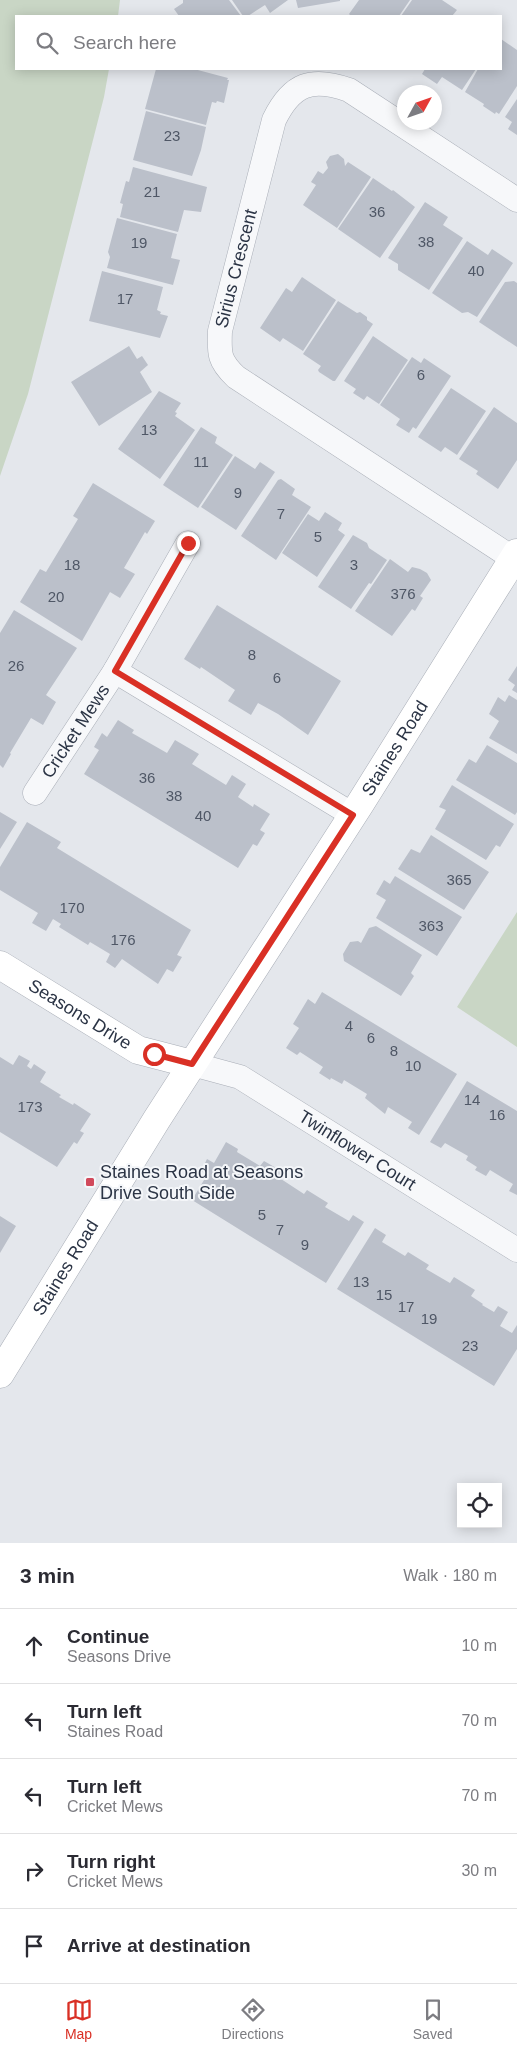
<!DOCTYPE html>
<meta charset="utf-8">
<style>
body{margin:0;font-family:Helvetica,sans-serif;background:#f7f7f7;color:#2b2b33}
.controls{position:absolute;right:15px;bottom:15px;display:grid;overflow:hidden;border-radius:0px;box-shadow:0 2px 12px #0003}
.controls button{width:45px;height:45px;display:grid;place-items:center;padding:0;border:0;border-bottom:1px solid #e1e1e2;background:#fff;color:#2b2b33;font:25px sans-serif}
.compass{position:absolute;left:397px;top:85px;width:45px;height:45px;border-radius:50%;background:#fff;box-shadow:0 2px 12px #0003;rotate:50deg}
.stop{position:absolute;width:15px;height:15px;margin:-11px;border:4px solid #d93025;border-radius:50%;background:#fff}
.stop.end{background:#d93025;border-color:#fff;box-shadow:0 1px 5px #0008}
.list{margin:0;padding:0;list-style:none}
h2{display:flex;justify-content:space-between;align-items:center;height:65px;margin:0;padding:0 20px;font-size:21px}
h2 small{font-size:16px;font-weight:400;color:#7c7c81}
.list li{display:grid;grid-template-columns:32px 1fr auto;gap:15px;align-items:center;box-sizing:border-box;height:75px;padding:0 20px;border-top:1px solid #e1e1e2}
.list b{display:block;font-size:19px;white-space:nowrap}
.list p{margin:0;font-size:16px;white-space:nowrap;color:#7c7c81}
.list em{font-size:16px;font-style:normal;color:#7c7c81}
.icon{flex:none;width:28px;height:28px;fill:none;stroke:currentColor;stroke-width:2;stroke-linecap:round;stroke-linejoin:round}
.map{position:relative;flex:none;width:517px;height:1543px;overflow:hidden}
.search{position:absolute;background:#fff;box-shadow:0 2px 12px #0003;left:15px;right:15px;top:15px;height:55px;display:flex;align-items:center;gap:12px;box-sizing:border-box;padding:0 18px;border-radius:0px;color:#7c7c81;font-size:19px}
.sheet{height:440px;background:#fff}
nav{display:flex;justify-content:space-around;align-items:center;box-sizing:border-box;height:70px;border-top:1px solid #e1e1e2;background:#fff;font-size:14px;color:#7c7c81}
nav a{display:grid;justify-items:center;gap:2px}
nav .on{color:#d93025}
.map>svg:first-child{display:block}
.green{fill:#c9d6c5}
.building{fill:#bbc0ca}
.lines{fill:none;stroke-linecap:round;stroke-linejoin:round}
.street-casing{stroke:#a9aeb7;stroke-width:25}
.secondary-casing{stroke:#a9aeb7;stroke-width:29}
.street{stroke:#f7f8fa;stroke-width:24}
.secondary{stroke:#fff;stroke-width:28}
.route{stroke:#d93025;stroke-width:6}
.poi-dot{fill:#d1495b;stroke:#f4f6f9;stroke-width:2}
.labels{text-anchor:middle;stroke-width:4;stroke-linejoin:round;paint-order:stroke}
.number-label{font-size:15px;fill:#4f5766}
.street-label{font-size:18px;fill:#2b3445;stroke:#f4f6f9}
.poi-label{font-size:18px;fill:#2b3445;stroke:#f4f6f9;text-anchor:start}
</style>
<div class="map">
<svg width="517" height="1543" viewBox="0 0 517 1543">
<rect width="100%" height="100%" fill="#e4e7ec"/>
<!-- green -->
<path class="green" d="M0 0H120L118 16H16V69H109L104 97 28 394 0 476Z
M517 912V1047L457 1007Z"/>
<!-- building -->
<path class="building" d="M183 0H229L241 16H179L174 9 183 3Z
M232 0H288L270 13 265 5 248 16H243Z
M296 0H340V1L298 8Z
M359 0H410L399 16H351L349 14Z
M412 0H442L457 10 452 16H401Z
M501 39 517 50V86L499 114 496 112 495 114 483 106 484 104 465 92 478 69H501Z
M156 69H194L228 78 227 80H229L224 103 217 101 216 103 212 102 206 125 145 109Z
M425 69H476L462 90 442 77 437 84 422 74Z
M517 99V135L508 129 512 122 505 117Z
M146 111 206 127 201 150 192 176 133 160Z
M338 154 344 159 345 166 348 162 371 177 337 228 303 205 316 185 311 182 318 171 323 174 328 168 326 162 330 156Z
M133 167 207 187 201 212 184 210 178 232 120 217 123 204 120 203 126 181 129 182Z
M373 178 392 191 393 190 415 207 380 258 338 229Z
M425 202 448 217 443 225 463 238 429 290 398 270V264L388 258Z
M117 218 177 234 171 258 180 260 173 285 107 268 110 257 108 252Z
M467 241 488 255 492 249 513 263 477 317 468 312 462 313 432 293Z
M102 271 163 287 157 310 161 312 160 314 168 316 160 338 89 321Z
M302 277 336 300 303 351 283 338 280 342 260 328 286 288 292 292Z
M514 281 517 283V347L479 322 505 282Z
M338 301 357 313 360 312 367 317V320L373 324 335 381H333L319 372 318 370 321 366 303 354Z
M373 336 408 360 379 404 367 396 364 400 353 393 356 389 344 381Z
M129 346 137 359 142 356 148 365 140 372 152 392 99 426 71 382Z
M412 357 421 363 424 358 451 376 416 429 413 427 409 433 396 425 400 419 380 405Z
M451 388 486 411 457 455 445 447 441 452 418 437Z
M159 391 181 403 175 412 177 413 175 416 195 430 160 479 118 449Z
M494 407 517 423V460L498 489 476 474 478 471 459 459Z
M201 427 217 437 215 443 233 455 198 508 163 485Z
M235 456 255 469 260 462 275 472 236 530 201 507Z
M281 479 295 489 292 495 311 507 276 560 241 536 278 480Z
M93 483 155 521 147 534 145 532 124 568 135 574 120 598 110 592 82 641 20 602 40 569 46 572 78 519 73 516Z
M325 512 342 523 338 530 345 535 317 577 282 553 308 514 319 521Z
M353 535 367 543 369 548 387 560 371 584 369 583 351 609 318 587Z
M390 559 408 572 412 567 420 569 427 573 431 580 420 596 423 598 415 611 412 609 392 636 355 611Z
M217 605 341 681 308 735 278 714 258 703 251 715 228 701 235 690 201 667 200 669 184 659Z
M14 610 77 648 46 695 56 702 43 725 31 718 10 753 11 754 3 768 0 765V633Z
M517 666V693L512 690 515 685 508 680Z
M509 695 517 700V754L489 738 499 721 489 714 498 697 505 702Z
M118 720 134 730 132 733 167 753 175 740 199 754 192 764 226 785 232 775 246 784 238 797 253 807 254 804 270 814 260 830 265 833 257 846 253 844 238 868 84 774 99 750 94 747 102 733 107 737Z
M487 745 517 763V812L515 815 456 780 469 759 476 763Z
M452 785 514 824 500 847 496 845 486 860 435 829 446 810 439 807Z
M0 812 17 822 0 849Z
M27 822 61 842 57 848 191 930 177 955 182 957 173 972 167 969 158 984 122 959 115 968 106 962 110 954 90 942 88 945 59 927 61 924 53 919 46 931 32 923 38 913 0 890V867Z
M431 835 489 872 464 910 398 869 411 849 420 853Z
M395 876 462 917 437 956 376 918 386 900 376 894 384 880 390 884Z
M376 926 422 955 411 973 414 976 401 996 344 961 343 954 350 942 358 941 361 943 369 928Z
M322 992 457 1074 419 1135 408 1128 412 1122 388 1107 385 1114 365 1098 367 1094 344 1080 342 1084 331 1078 330 1080 319 1073 323 1067 300 1052 297 1055 286 1048 299 1028 293 1024 308 999 315 1004Z
M19 1055 30 1061 27 1066 31 1069 34 1064 46 1072 40 1082 61 1095 59 1097 73 1105 74 1103 91 1114 80 1131 84 1133 77 1144 74 1142 57 1167 0 1132V1057L13 1065Z
M467 1081 517 1111V1195L509 1191 513 1184 490 1170 486 1176 475 1170 477 1167 466 1160 468 1156 445 1143 441 1148 430 1142Z
M226 1142 238 1149 237 1152 260 1166 264 1161 285 1173 281 1179 304 1194 307 1190 328 1203 325 1207 349 1221 353 1215 364 1222 326 1283 192 1200 207 1175 201 1171 207 1159 214 1163Z
M0 1216 16 1226 0 1253Z
M375 1228 386 1235 382 1242 405 1256 408 1252 429 1265 426 1269 450 1283 454 1277 475 1290 471 1296 483 1304 482 1305 494 1312 498 1306 508 1312 500 1326 512 1333 517 1325V1349L494 1386 337 1289Z"/>
<g class="lines">
<!-- street casing -->
<g class="street-casing">
<g id="street">
<path id="s1" d="M514 559 236 377C219 361 219 354 220 331L274 120C292 83 312 77 349 90L517 200"/>
<path d="M115 671 353 815"/>
<path id="s2" d="M35 793 115 671 188 543"/>
<path id="s3" d="M192 1064 240 1077 517 1250"/>
</g>
</g>
<!-- secondary casing -->
<g class="secondary-casing">
<g id="secondary">
<path id="s4" d="M0 965 138 1050 192 1064"/>
<path id="s5" d="M0 1374 157 1119 360 804 517 553"/>
</g>
</g>
<!-- street -->
<use href="#street" class="street"/>
<!-- secondary -->
<use href="#secondary" class="secondary"/>
</g>
<g class="lines">
<!-- route -->
<path class="route" d="M154 1054 192 1064 353 815 115 671 188 543"/>
</g>
<!-- markers -->
<rect class="poi-dot" x="85" y="1177" width="10" height="10" rx="2.5"/>
<g class="labels">
<!-- number labels -->
<g class="number-label">
<text x="172" y="141">23</text>
<text x="152" y="197">21</text>
<text x="377" y="217">36</text>
<text x="426" y="247">38</text>
<text x="139" y="248">19</text>
<text x="476" y="276">40</text>
<text x="125" y="304">17</text>
<text x="421" y="380">6</text>
<text x="149" y="435">13</text>
<text x="201" y="467">11</text>
<text x="238" y="498">9</text>
<text x="281" y="519">7</text>
<text x="318" y="542">5</text>
<text x="72" y="570">18</text>
<text x="354" y="570">3</text>
<text x="403" y="599">376</text>
<text x="56" y="602">20</text>
<text x="252" y="660">8</text>
<text x="16" y="671">26</text>
<text x="277" y="683">6</text>
<text x="147" y="783">36</text>
<text x="174" y="801">38</text>
<text x="203" y="821">40</text>
<text x="459" y="885">365</text>
<text x="72" y="913">170</text>
<text x="431" y="931">363</text>
<text x="123" y="945">176</text>
<text x="349" y="1031">4</text>
<text x="371" y="1043">6</text>
<text x="394" y="1056">8</text>
<text x="413" y="1071">10</text>
<text x="472" y="1105">14</text>
<text x="30" y="1112">173</text>
<text x="497" y="1120">16</text>
<text x="262" y="1220">5</text>
<text x="280" y="1235">7</text>
<text x="305" y="1250">9</text>
<text x="361" y="1287">13</text>
<text x="384" y="1300">15</text>
<text x="406" y="1312">17</text>
<text x="429" y="1324">19</text>
<text x="470" y="1351">23</text>
</g>
<!-- street labels -->
<g class="street-label">
<text dy="6" stroke="none"><textPath href="#s1" startOffset="448">Sirius Crescent</textPath></text>
<text dy="6" stroke="none"><textPath href="#s2" startOffset="74">Cricket Mews</textPath></text>
<text dy="6" stroke="none"><textPath href="#s5" startOffset="740">Staines Road</textPath></text>
<text dy="6" stroke="none"><textPath href="#s4" startOffset="94">Seasons Drive</textPath></text>
<text dy="6" stroke="none"><textPath href="#s3" startOffset="188">Twinflower Court</textPath></text>
<text dy="6" stroke="none"><textPath href="#s5" startOffset="125">Staines Road</textPath></text>
</g>
<!-- poi labels -->
<g class="poi-label">
<text x="100" y="1178">Staines Road at Seasons<tspan x="100" dy="21">Drive South Side</tspan></text>
</g>
</g>
</svg>
<div class="controls">
<button><svg class="icon" aria-label="locate" viewBox="0 0 24 24"><circle cx="12" cy="12" r="6"/><path d="M12 2v4M12 18v4M2 12h4M18 12h4"/></svg></button>
</div>
<svg class="compass" viewBox="-18 -18 36 36"><path d="M0-13l5 13h-10z" fill="#e53935"/><path d="M0 13l5-13h-10z" fill="#7c7c81"/></svg>
<div class="stop" style="left:154px;top:1054px"></div>
<div class="stop end" style="left:188px;top:543px"></div>
<div class="search"><svg class="icon" aria-label="search" viewBox="0 0 24 24"><circle cx="10" cy="10" r="6"/><path d="M15 15l6 6"/></svg>Search here</div>
</div>
<section class="sheet">
<h2>3 min<small>Walk · 180 m</small></h2>
<ul class="list">
<li><svg class="icon" aria-label="ahead" viewBox="0 0 24 24"><path d="M12 20V5M6 11l6-6 6 6"/></svg><div><b>Continue</b><p>Seasons Drive</p></div><em>10 m</em></li>
<li><svg class="icon" aria-label="left" viewBox="0 0 24 24"><path d="M17 20v-9H6M10 6l-5 5 5 5"/></svg><div><b>Turn left</b><p>Staines Road</p></div><em>70 m</em></li>
<li><svg class="icon" aria-label="left" viewBox="0 0 24 24"><path d="M17 20v-9H6M10 6l-5 5 5 5"/></svg><div><b>Turn left</b><p>Cricket Mews</p></div><em>70 m</em></li>
<li><svg class="icon" aria-label="right" viewBox="0 0 24 24"><path d="M7 20v-9h11M14 6l5 5-5 5"/></svg><div><b>Turn right</b><p>Cricket Mews</p></div><em>30 m</em></li>
<li><svg class="icon" aria-label="arrive" viewBox="0 0 24 24"><path d="M6 21V4h12l-3 4 3 4H6"/></svg><div><b>Arrive at destination</b></div></li>
</ul>
</section>
<nav>
<a class="on"><svg class="icon" aria-label="map" viewBox="0 0 24 24"><path d="M3 6l6-2 6 2 6-2v14l-6 2-6-2-6 2zM9 4v14M15 6v14"/></svg>Map</a>
<a><svg class="icon" aria-label="directions" viewBox="0 0 24 24"><path d="M12 3l9 9-9 9-9-9zM9 14v-3h6M13 9l2 2-2 2"/></svg>Directions</a>
<a><svg class="icon" aria-label="saved" viewBox="0 0 24 24"><path d="M7 4h10v16l-5-4-5 4z"/></svg>Saved</a>
</nav>
